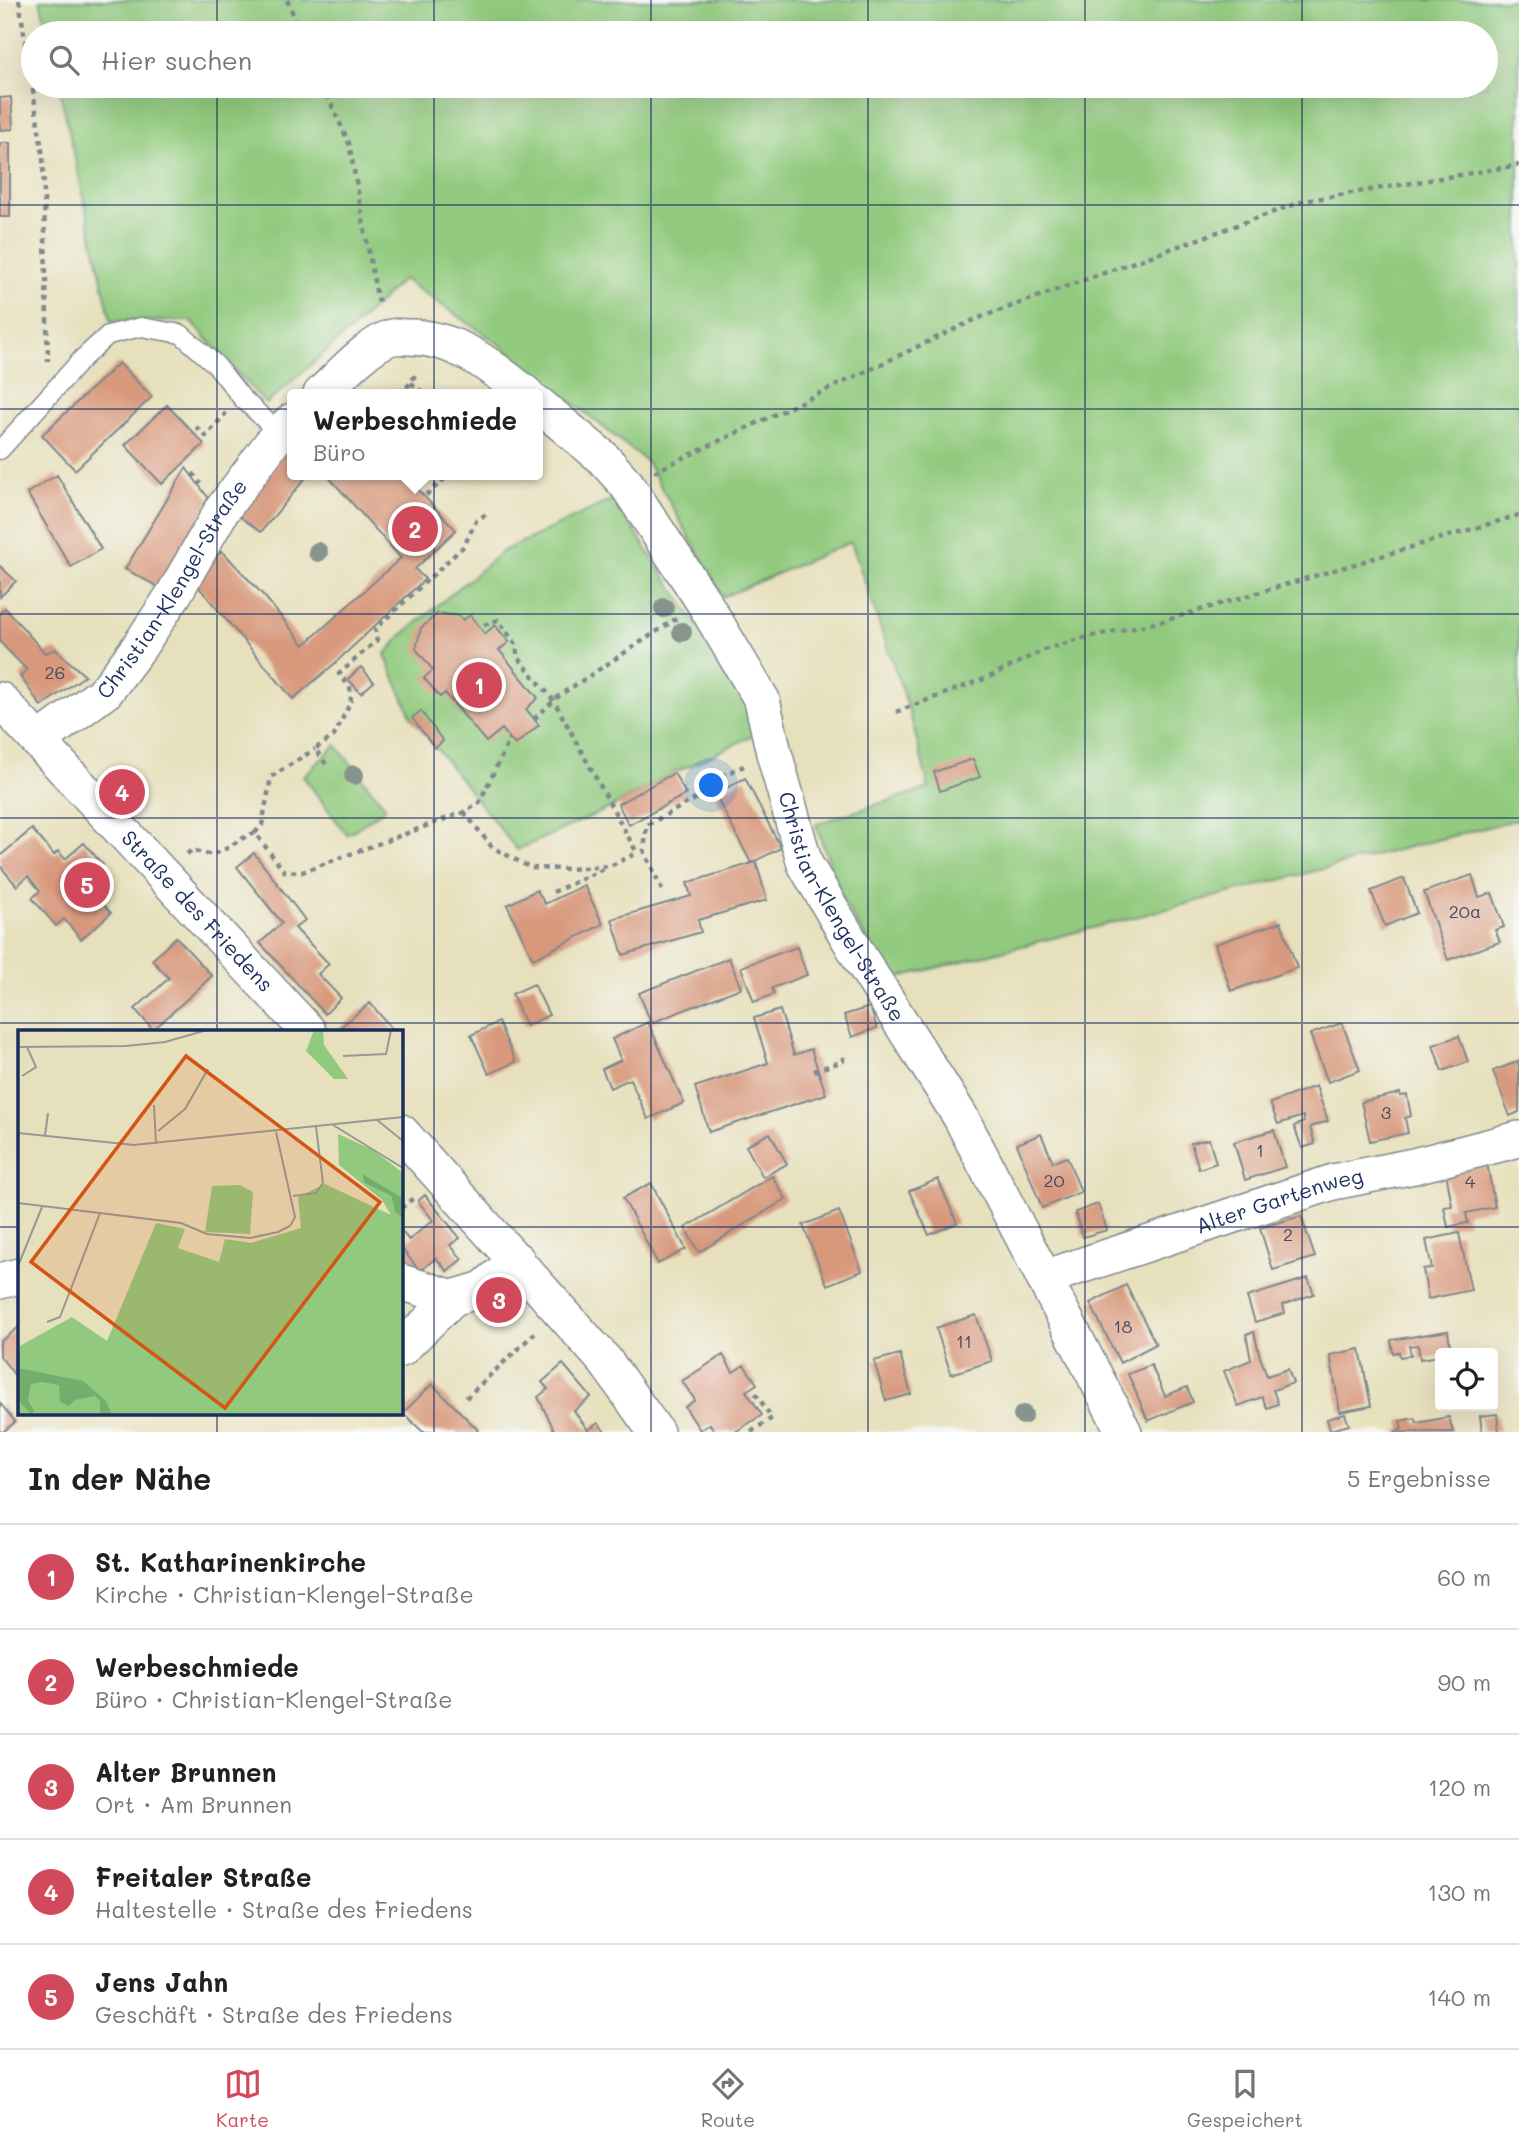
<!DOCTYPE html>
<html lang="de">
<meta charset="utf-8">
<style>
body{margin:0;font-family:Mali,sans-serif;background:#f2f2f2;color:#202124}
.controls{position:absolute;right:21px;bottom:21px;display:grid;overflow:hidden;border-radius:7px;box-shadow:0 7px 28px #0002}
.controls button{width:63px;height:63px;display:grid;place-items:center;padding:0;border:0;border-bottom:2px solid #e0e0e0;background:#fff;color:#202124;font:35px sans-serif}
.you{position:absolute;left:712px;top:786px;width:24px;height:24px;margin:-18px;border:5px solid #fff;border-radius:50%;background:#1a73e8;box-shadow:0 0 0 10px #1a73e833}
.badge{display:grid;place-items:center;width:46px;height:46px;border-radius:50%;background:#d1495b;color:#fff;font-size:23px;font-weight:700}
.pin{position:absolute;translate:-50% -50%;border:4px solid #fff;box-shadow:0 2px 7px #0006}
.popup{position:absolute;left:287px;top:389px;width:256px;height:91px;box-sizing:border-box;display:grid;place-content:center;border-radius:7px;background:#fff;filter:drop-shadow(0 2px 5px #0005);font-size:23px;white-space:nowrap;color:#757577}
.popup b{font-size:26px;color:#202124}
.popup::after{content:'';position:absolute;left:50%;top:100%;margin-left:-14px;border:14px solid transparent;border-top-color:#fff}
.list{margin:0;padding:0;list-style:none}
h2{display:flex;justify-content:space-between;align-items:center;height:91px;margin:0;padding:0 28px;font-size:30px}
h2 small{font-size:23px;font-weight:400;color:#757577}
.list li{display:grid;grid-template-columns:46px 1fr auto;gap:21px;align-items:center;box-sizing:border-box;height:105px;padding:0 28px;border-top:2px solid #e0e0e0}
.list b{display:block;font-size:26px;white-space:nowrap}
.list p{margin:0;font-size:23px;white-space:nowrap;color:#757577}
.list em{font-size:23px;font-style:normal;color:#757577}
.icon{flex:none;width:38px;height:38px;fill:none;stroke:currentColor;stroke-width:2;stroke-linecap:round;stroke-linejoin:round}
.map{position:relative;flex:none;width:1519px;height:1432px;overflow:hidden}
.search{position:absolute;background:#fff;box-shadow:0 7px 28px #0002;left:21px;right:21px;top:21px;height:77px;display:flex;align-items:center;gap:18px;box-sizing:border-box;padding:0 24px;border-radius:38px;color:#757577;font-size:26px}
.sheet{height:616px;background:#fff}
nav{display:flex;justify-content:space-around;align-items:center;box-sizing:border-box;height:98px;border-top:2px solid #e0e0e0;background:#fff;font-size:19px;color:#757577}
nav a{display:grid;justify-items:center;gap:4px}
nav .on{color:#d1495b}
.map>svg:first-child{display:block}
.green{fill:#91ca7e;stroke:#567c6e;stroke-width:2}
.building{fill:#d8987b}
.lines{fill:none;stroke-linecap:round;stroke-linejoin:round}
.lane-casing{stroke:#81888d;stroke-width:21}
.street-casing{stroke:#81888d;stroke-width:38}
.path{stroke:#81888d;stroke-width:4.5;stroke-dasharray:5 5;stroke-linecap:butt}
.lane{stroke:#fff;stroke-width:18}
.street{stroke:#fff;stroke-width:35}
.tree{fill:#87948d}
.grid{fill:none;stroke:#1b2f5e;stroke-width:2;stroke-opacity:0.55}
.labels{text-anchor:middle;stroke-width:5;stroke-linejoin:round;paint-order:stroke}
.number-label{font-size:18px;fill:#4a4965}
.street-label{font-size:21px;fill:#1b2f5e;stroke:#f6f6f2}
.inset-road{fill:none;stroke:#959996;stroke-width:2}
.view{fill:#d45514;fill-opacity:0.15;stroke:#d45514;stroke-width:3.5}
.inset-edge{fill:none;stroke:#1b2f5e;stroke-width:3.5}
</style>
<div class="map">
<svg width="1519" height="1432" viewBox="0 0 1519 1432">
<rect width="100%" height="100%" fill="#f6f6f2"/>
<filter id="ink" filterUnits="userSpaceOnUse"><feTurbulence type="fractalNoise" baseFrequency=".0143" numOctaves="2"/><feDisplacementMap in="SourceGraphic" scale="14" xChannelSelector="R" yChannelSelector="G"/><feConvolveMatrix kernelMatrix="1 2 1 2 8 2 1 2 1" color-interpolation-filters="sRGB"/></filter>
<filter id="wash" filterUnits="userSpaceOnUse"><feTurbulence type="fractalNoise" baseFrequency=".00686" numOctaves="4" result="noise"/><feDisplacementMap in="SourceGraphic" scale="28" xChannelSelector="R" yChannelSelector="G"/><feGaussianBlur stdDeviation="1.57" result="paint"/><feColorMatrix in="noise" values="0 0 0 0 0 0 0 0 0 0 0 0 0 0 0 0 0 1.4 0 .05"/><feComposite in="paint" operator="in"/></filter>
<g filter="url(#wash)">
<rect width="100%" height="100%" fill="#e7e0bc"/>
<!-- green -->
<path class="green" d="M40 0H1519V819L892 979 843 902 816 824 929 788 909 710 851 542 723 597 647 462 495 341 403 279 355 326 266 404 191 321H111L59 86H1486V33H48Z
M613 499 759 717 752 736 674 773 612 807 517 850 412 718 385 655 401 636 503 551Z
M336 745 386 808 347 835 303 776Z"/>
<g id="blocks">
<!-- building -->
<path class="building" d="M11 97 13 129 0 130V98Z
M0 143H10V217H0Z
M119 363 152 397 75 470 42 435Z
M167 405 204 444 162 484 125 445Z
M292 443V475H308L261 532 235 513Z
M186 468 210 500 160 588 125 569Z
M57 475 101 549 71 567 27 493Z
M327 475H404L456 530 415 569 425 579 333 665 293 699 192 579 222 551 265 597 304 645 401 558Z
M0 566 16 581 0 597Z
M5 608 45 653 55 649 85 676 41 706 20 676 27 670 0 642V613Z
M438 613 460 616 463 620 470 615 485 634 495 625 509 642 499 650 538 698 526 709 539 725 515 745 502 729 486 742 445 693 440 697 424 678 433 670 416 649 421 628Z
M361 667 374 682 361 693 348 679Z
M421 711 443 741 435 748 412 718Z
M973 759 980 777 940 791 934 772Z
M674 773 686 794 629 825 618 804Z
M745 778 781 848 751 863 715 794Z
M32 829 54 855 58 851 65 859 84 843 103 865 84 881 111 913 81 939 64 919 56 926 32 898 40 891 28 876 17 886 0 866V856Z
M254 853 305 920 295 928 329 964 318 974 341 998 325 1014 260 943 282 923 237 867Z
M756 862 767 900 698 920 701 932 623 955 612 919 691 896 687 883Z
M1472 875 1479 897 1492 893 1504 927 1495 930 1500 942 1448 960 1424 892Z
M1404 878 1417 913 1385 926 1371 891Z
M584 885 603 924 533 959 507 905 537 890 545 904Z
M1281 922 1297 968 1231 991 1215 944Z
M176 937 212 976 153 1030 135 1009 169 978 152 960Z
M797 947 807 975 772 988 774 994 754 1002 741 967Z
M729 958 741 988 651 1023 639 993Z
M534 984 549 1015 526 1026 512 994Z
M370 1003 394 1031H340L338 1029Z
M870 1007 877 1028 852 1037 844 1015Z
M780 1010 794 1055 811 1049 826 1094 709 1132 695 1087 768 1063 754 1018Z
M498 1022 516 1062 489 1074 471 1035Z
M648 1022 684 1103 648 1119 630 1079 610 1088 602 1069 621 1060 612 1039Z
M1342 1023 1360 1070 1328 1082 1310 1034Z
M1459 1036 1468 1062 1442 1071 1433 1045Z
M1519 1061V1112L1510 1116 1493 1071Z
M1316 1086 1328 1121 1310 1127 1315 1144 1302 1148 1294 1126 1304 1122 1303 1116 1278 1124 1270 1103Z
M1400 1093V1096L1407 1095 1411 1116 1405 1118 1408 1133 1370 1141 1361 1102Z
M1274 1130 1285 1167 1245 1180 1234 1142Z
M770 1133 787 1164 763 1177 746 1146Z
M1041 1134 1053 1162 1067 1157 1081 1192 1042 1208 1017 1144Z
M1209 1139 1216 1163 1199 1169 1191 1143Z
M1487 1163 1495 1207 1466 1213 1468 1223 1448 1227 1444 1207 1452 1206 1446 1172Z
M772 1176 786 1199 699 1252 685 1228Z
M938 1179 957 1223 929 1235 909 1191Z
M651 1183 686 1249 658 1264 623 1198Z
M425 1195 460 1238 450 1245 462 1259 447 1271 436 1258 420 1271 401 1248V1231L409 1240 433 1220 418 1201Z
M1098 1204 1107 1230 1083 1237 1075 1212Z
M839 1211 862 1271 827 1285 803 1225Z
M1301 1216 1315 1257 1273 1270 1260 1228Z
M1459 1233 1471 1290 1428 1299 1423 1269 1432 1268 1426 1240Z
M1308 1278 1314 1294 1283 1305 1285 1313 1255 1322 1247 1297Z
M1126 1285 1156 1344 1120 1363 1090 1303Z
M976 1315 992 1361 951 1374 936 1328Z
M19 1327V1381L0 1356V1342Z
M1448 1331 1451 1353H1440V1356L1420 1359 1418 1345 1409 1346 1411 1355 1400 1357 1399 1352 1393 1353 1391 1340Z
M1254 1332 1260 1357 1267 1376 1288 1369 1293 1383 1273 1390 1278 1404 1267 1408 1262 1397 1238 1406 1224 1371 1251 1360 1246 1334Z
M1360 1349 1371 1406 1340 1412 1330 1355Z
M900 1354 911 1394 886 1401 874 1361Z
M723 1355 733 1372 744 1365 757 1384 746 1391 762 1415 735 1432H715L710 1424 700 1430 685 1407 695 1400 682 1381Z
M563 1364 591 1397 574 1411 588 1430 598 1423 605 1432H555L538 1397 548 1389 542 1382Z
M1151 1365 1165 1396 1187 1387 1193 1402 1148 1421 1128 1374Z
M432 1384 478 1430 476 1432H423L403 1413Z
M0 1403 15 1422 3 1432H0Z
M1345 1414 1349 1425 1330 1430 1327 1419Z
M1497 1414 1499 1432H1482L1480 1416Z
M1449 1417 1453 1432H1394L1402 1429 1400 1421 1415 1418 1417 1423Z"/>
</g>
</g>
<g filter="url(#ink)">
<use href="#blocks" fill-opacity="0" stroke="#81888d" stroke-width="2"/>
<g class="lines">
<!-- lane casing -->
<g class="lane-casing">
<path id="lane" d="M0 450 83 358 108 335 141 327 181 334 216 365 242 398 279 433"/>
</g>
<!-- street casing -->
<g class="street-casing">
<g id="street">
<path d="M321 394C339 377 367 345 392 337 396 336 403 337 408 337 455 337 490 365 526 394"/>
<path id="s1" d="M538 404 602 457 627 485 703 601 762 700 774 753 805 864 860 958 960 1116 1124 1432"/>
<path id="s2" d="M0 700 308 1031"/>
<path id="s3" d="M38 741 106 691 139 647 174 594 222 510 279 433 292 421"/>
<path d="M401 1132 605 1361 656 1432"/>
<path id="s4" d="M1044 1278 1333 1182 1414 1166 1519 1139"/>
<path d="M0 1281 19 1276"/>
<path d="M401 1282 453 1298"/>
<path d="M401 1349 453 1298 483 1289 517 1260"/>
</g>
</g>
<!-- path -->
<path class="path" d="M19 0 43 156 48 361
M287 0 301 33
M323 86 349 143 377 297 381 307
M411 383 425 394
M399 394 411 383 417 371
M196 427 206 436 226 413
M654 472 976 319 1304 201 1519 165
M193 473 201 484
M426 495 449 475
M484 625 498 620 517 646V656L554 701 637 853
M896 712 989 677 1044 650 1079 639 1160 622 1519 515
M534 719 560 695 676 619
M326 764 315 749 334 736 351 701 350 687 339 674 377 640 375 629 464 546 476 521 489 512
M464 812 492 847 531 868 570 869 610 866 637 853
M255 833 262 825 271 777 315 749
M187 854 192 850C197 851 204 854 209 854 223 855 239 837 255 833L284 871 302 872 464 812 479 803 510 739
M662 890 644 850 647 825 701 796 712 780 744 766
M553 892 606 868
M814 1071 843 1061V1052
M401 1208 416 1196
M466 1398 537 1331
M751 1432 772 1418 754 1391"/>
<!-- lane -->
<use href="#lane" class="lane"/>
<!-- street -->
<use href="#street" class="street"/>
</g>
<!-- trees -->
<g class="tree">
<circle cx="318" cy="552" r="10"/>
<circle cx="664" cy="608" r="10"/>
<circle cx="682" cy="632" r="10"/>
<circle cx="354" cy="775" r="10"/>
<circle cx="1023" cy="1415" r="10"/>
</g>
</g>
<!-- grid -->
<path class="grid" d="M217 0V33M434 0V33M651 0V33M868 0V33M1085 0V33M1302 0V33M217 86V1031M434 86V1432M651 86V1432M868 86V1432M1085 86V1432M1302 86V1432M0 205H1519M0 409H1519M0 614H1519M0 818H1519M0 1023H1519M0 1227H19M401 1227H1519M217 1413V1432"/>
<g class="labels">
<!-- number labels -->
<g class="number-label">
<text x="55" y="679">26</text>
<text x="1465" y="918">20a</text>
<text x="1386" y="1119">3</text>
<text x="1260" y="1157">1</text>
<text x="1054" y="1187">20</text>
<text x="1470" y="1188">4</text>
<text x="1288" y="1241">2</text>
<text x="1123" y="1333">18</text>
<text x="964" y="1348">11</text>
</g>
<!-- street labels -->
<g class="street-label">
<text dy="7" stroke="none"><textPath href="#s3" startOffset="206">Christian-Klengel-Straße</textPath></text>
<text dy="7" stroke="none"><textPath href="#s1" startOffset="598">Christian-Klengel-Straße</textPath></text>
<text dy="7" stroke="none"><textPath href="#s2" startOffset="289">Straße des Friedens</textPath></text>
<text dy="7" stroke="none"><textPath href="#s4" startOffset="248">Alter Gartenweg</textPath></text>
</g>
</g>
<!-- overview -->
<g transform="translate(18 1030)">
<rect width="385" height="385" fill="#e7e0bc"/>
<path d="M296 0H305L306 15 330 49H316L288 21ZM320 104 355 120 385 143V168L344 145 346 153 373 166 377 182 385 188V385H0V317L54 287 89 311 138 193 167 199 160 218 201 232 207 209 233 213 283 198 280 167 307 154 373 185 364 170 321 135ZM222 155 235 162 232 204 187 202 194 156Z" fill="#91ca7e"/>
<path d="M344 144 385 168V188L377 182 373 166 346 153ZM0 338 65 351 88 371 94 385H82V371L77 366 57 370 51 376 42 372 41 355 24 352 13 354 10 370 16 381 13 384 0 370Z" fill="#74ae6d"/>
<path class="inset-road" d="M0 17 108 16 147 12 189 0M325 26 368 24 373 0M4 46 18 37 9 17M136 75 138 114M359 90 385 111M315 95 385 138M140 101 167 79 190 39M0 103 116 115 385 87M27 105 30 83M275 166 298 163 305 153 298 97M0 173 163 193 189 204 232 208 260 202 272 196 277 187 258 102M0 236 24 177M29 292 42 287 82 183"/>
<path class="view" d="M168 26 362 172 207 378 13 232Z"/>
<rect width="385" height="385" class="inset-edge"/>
</g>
</svg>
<div class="controls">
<button><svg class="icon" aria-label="locate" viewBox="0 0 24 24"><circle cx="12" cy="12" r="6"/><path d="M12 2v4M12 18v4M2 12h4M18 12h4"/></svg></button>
</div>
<div class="you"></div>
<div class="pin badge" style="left:479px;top:685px">1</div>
<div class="pin badge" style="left:415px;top:529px">2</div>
<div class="popup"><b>Werbeschmiede</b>Büro</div>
<div class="pin badge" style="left:499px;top:1300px">3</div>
<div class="pin badge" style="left:122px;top:792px">4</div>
<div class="pin badge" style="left:87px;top:885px">5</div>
<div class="search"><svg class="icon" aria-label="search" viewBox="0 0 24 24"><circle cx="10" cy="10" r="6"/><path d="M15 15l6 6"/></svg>Hier suchen</div>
</div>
<section class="sheet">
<h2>In der Nähe<small>5 Ergebnisse</small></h2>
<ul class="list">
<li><span class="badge">1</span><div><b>St. Katharinenkirche</b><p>Kirche · Christian-Klengel-Straße</p></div><em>60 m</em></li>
<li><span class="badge">2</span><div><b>Werbeschmiede</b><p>Büro · Christian-Klengel-Straße</p></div><em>90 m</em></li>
<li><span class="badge">3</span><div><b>Alter Brunnen</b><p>Ort · Am Brunnen</p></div><em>120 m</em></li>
<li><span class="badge">4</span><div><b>Freitaler Straße</b><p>Haltestelle · Straße des Friedens</p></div><em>130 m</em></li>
<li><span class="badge">5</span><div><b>Jens Jahn</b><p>Geschäft · Straße des Friedens</p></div><em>140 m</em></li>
</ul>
</section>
<nav>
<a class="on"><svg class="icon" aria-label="map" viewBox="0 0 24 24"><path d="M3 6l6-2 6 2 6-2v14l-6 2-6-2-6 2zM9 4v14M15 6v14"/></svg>Karte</a>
<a><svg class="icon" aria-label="directions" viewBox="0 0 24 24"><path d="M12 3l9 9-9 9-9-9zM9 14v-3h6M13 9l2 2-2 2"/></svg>Route</a>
<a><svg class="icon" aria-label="saved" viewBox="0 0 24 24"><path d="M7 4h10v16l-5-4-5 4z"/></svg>Gespeichert</a>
</nav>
